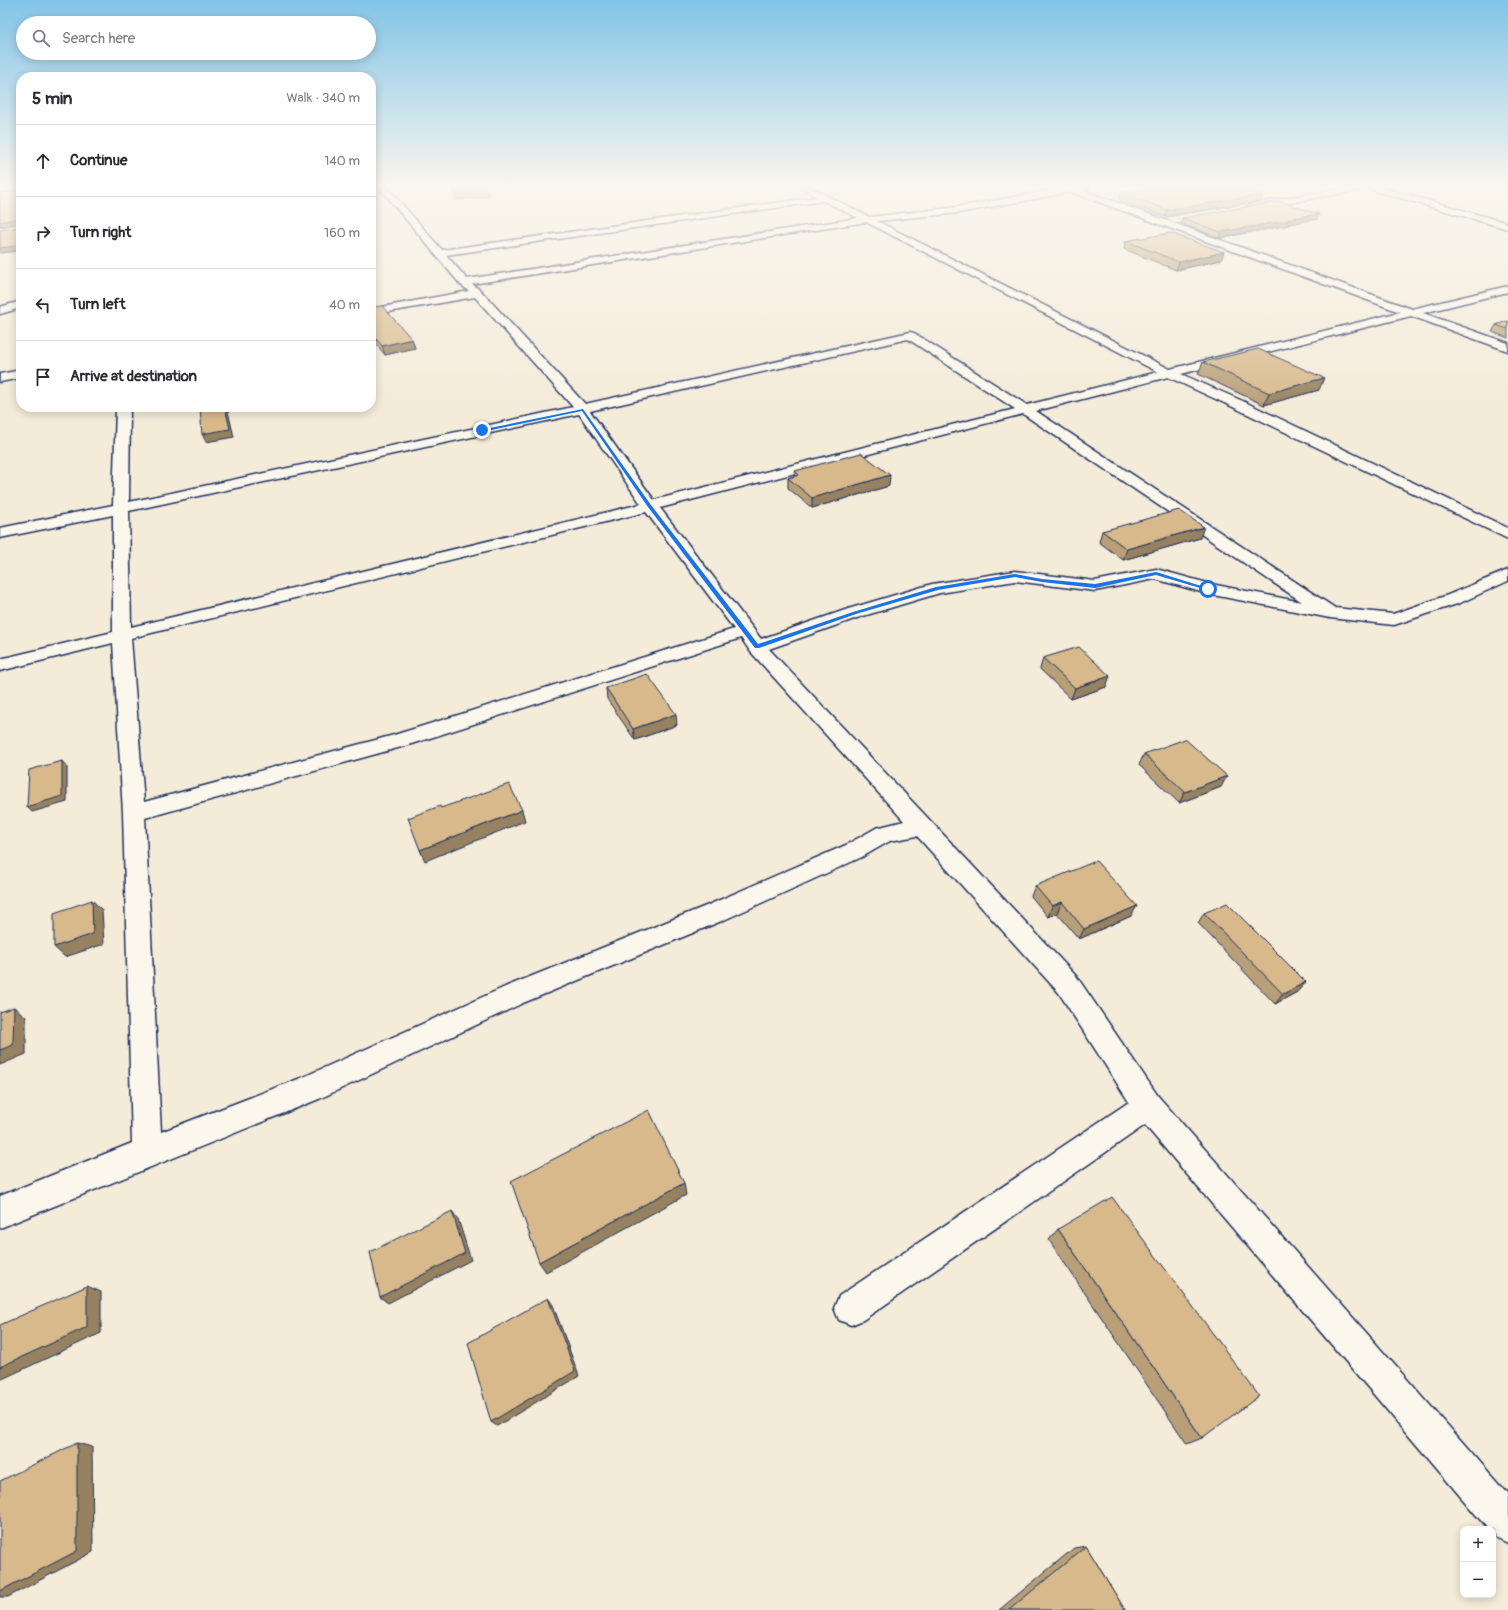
<!DOCTYPE html>
<meta charset="utf-8">
<style>
body{margin:0;font-family:Pangolin,sans-serif;background:#f7f7f7;color:#2b2b33}
.controls{position:absolute;right:12px;bottom:12px;display:grid;overflow:hidden;border-radius:8px;box-shadow:0 2px 10px #0003}
.controls button{width:36px;height:36px;display:grid;place-items:center;padding:0;border:0;border-bottom:1px solid #e1e1e2;background:#fff;color:#2b2b33;font:20px sans-serif}
.stop{position:absolute;width:12px;height:12px;margin:-9px;border:3px solid #1a73e8;border-radius:50%;background:#fff}
.stop.end{background:#1a73e8;border-color:#fff;box-shadow:0 1px 4px #0008}
.list{margin:0;padding:0;list-style:none}
h2{display:flex;justify-content:space-between;align-items:center;height:52px;margin:0;padding:0 16px;font-size:17px}
h2 small{font-size:13px;font-weight:400;color:#7c7c81}
.list li{display:grid;grid-template-columns:26px 1fr auto;gap:12px;align-items:center;box-sizing:border-box;height:72px;padding:0 16px;border-top:1px solid #e1e1e2}
.list b{display:block;font-size:15px;white-space:nowrap}
.list em{font-size:13px;font-style:normal;color:#7c7c81}
.icon{flex:none;width:22px;height:22px;fill:none;stroke:currentColor;stroke-width:2;stroke-linecap:round;stroke-linejoin:round}
.map{position:relative;flex:none;width:1508px;height:1610px;overflow:hidden}
.search{position:absolute;background:#fff;box-shadow:0 2px 10px #0003;left:16px;top:16px;width:360px;height:44px;display:flex;align-items:center;gap:10px;box-sizing:border-box;padding:0 14px;border-radius:22px;color:#7c7c81;font-size:15px}
.panel{position:absolute;background:#fff;box-shadow:0 2px 10px #0003;left:16px;top:72px;width:360px;height:340px;border-radius:16px}
.map>svg:first-child{display:block}
.lines{fill:none;stroke-linecap:round;stroke-linejoin:round}
.minor-casing{stroke:#1b2f5e;stroke-width:3}
.minor{fill:#fbf7ec;fill-rule:evenodd}
.wall{fill:#b99f78;stroke:#1b2f5e}
.shaded-wall{fill:#968261;stroke:#1b2f5e}
.building{fill:#d7b98b;stroke:#1b2f5e}
.route{fill:#1a73e8}
</style>
<div class="map">
<svg width="1508" height="1610" viewBox="0 0 1508 1610">
<rect width="100%" height="100%" fill="#f4ebd9"/>
<filter id="ink" filterUnits="userSpaceOnUse"><feTurbulence type="fractalNoise" baseFrequency=".025" numOctaves="2"/><feDisplacementMap in="SourceGraphic" scale="8" xChannelSelector="R" yChannelSelector="G"/><feConvolveMatrix kernelMatrix="1 2 1 2 8 2 1 2 1" color-interpolation-filters="sRGB"/></filter>
<g filter="url(#ink)">
<g class="lines">
<!-- minor casing -->
<g class="minor-casing">
<path id="minor" d="M379 187H387L442 250 817 197 800 187H810L869 217 958 207 1070 187H1089L1088 189 1082 190 1412 309 1508 286V292L1423 313 1508 343V351L1411 316 1181 374 1245 402 1508 528V539L1235 408 1168 377 1036 411 1335 608 1393 614 1448 595 1508 570V581L1460 603 1394 625 1330 618 1208 594 1155 579 1095 591 1015 581 940 593 860 617 769 649 1077 977 1158 1096 1508 1494V1542L1495 1536 1493 1529H1488L1145 1125 863 1320 851 1325 839 1320 834 1308 839 1296 1129 1102 1059 993 917 836 890 841 862 857 724 920 523 1003 319 1099 0 1228V1196L132 1143 123 813 113 643 0 671V659L113 632V515L0 538V528L113 505 116 407H130L129 502 573 407 475 297 371 315V309L469 291 460 284ZM1071 192 1400 312 1170 369 877 221 958 213ZM824 201 858 218 467 279 446 255ZM866 222 1158 372 1027 405 914 333 910 332 585 404 481 291 472 284ZM908 339 1015 409 654 500 590 411ZM579 414 641 504 131 627 129 511ZM1023 414 1302 602 1211 584 1156 569 1095 581 1015 571 932 584 848 609 761 639 660 508ZM646 512 734 629 394 735 144 802 131 638ZM741 638 750 651 904 821 876 828 846 845 706 906 505 987 301 1078 161 1132 145 818 405 746Z
M1351 187H1380L1508 223V229L1369 189 1368 187 1364 189 1251 210 1247 207 1251 204Z
M21 301V308L0 314V307Z
M21 370V378L0 382V374Z"/>
</g>
<!-- minor -->
<use href="#minor" class="minor"/>
</g>
<!-- wall -->
<path class="wall" d="M1121 192 1264 194 1261 201 1165 217 1119 200Z
M1319 214 1317 219 1289 224V225L1219 238 1181 223 1182 218Z
M1126 241 1221 260 1176 270 1124 249Z
M371 307 412 339 415 348 385 355 371 338Z
M1508 321V338L1492 332 1496 325Z
M1203 362 1319 390 1264 405 1198 374Z
M795 471 889 486 812 508 788 488V478L794 476Z
M1102 531 1200 538 1123 560 1099 542Z
M1043 658 1106 687 1071 699 1040 669Z
M606 688 677 725 635 740 607 699Z
M1144 754 1221 787 1179 803 1139 765Z
M1035 886 1131 916 1079 939 1057 913 1048 917 1031 896Z
M1204 913 1306 982 1297 992 1275 1004 1198 923Z
M1058 1229 1202 1438 1187 1444 1049 1240Z
M1086 1546 1125 1610H999L1074 1548Z"/>
<!-- shaded-wall -->
<path class="shaded-wall" d="M488 191 489 196 456 200 455 195Z
M1264 194 1261 201 1165 217 1167 210Z
M1319 214 1317 219 1289 224V225L1219 238 1221 232Z
M18 218 21 223 0 227V222Z
M21 231V245L19 251 0 253V248Z
M1224 252 1221 260 1176 270 1179 262Z
M412 339 415 348 385 355 382 346Z
M1324 378 1319 390 1264 405 1269 393Z
M225 407H227L234 437 206 442 202 434Z
M890 475 889 486 812 508V498Z
M1204 527 1200 538 1123 560 1127 549Z
M1110 676 1106 687 1071 699 1075 688Z
M676 714 677 725 635 740 633 729Z
M62 761 67 767V802L32 812 27 807Z
M1227 776 1221 787 1179 803 1185 792Z
M522 810 525 821 425 861 420 850Z
M92 900 102 910 104 944 65 957 54 947Z
M1062 902 1057 913 1048 917 1052 906Z
M1137 906 1131 916 1079 939 1084 929Z
M1306 982 1297 992 1275 1004 1283 994Z
M14 1007 26 1017V1054L0 1065V1050Z
M684 1183 686 1195 546 1272 539 1262Z
M452 1211 458 1219 471 1260 388 1303 380 1297Z
M87 1286 101 1292V1333L0 1380V1367Z
M548 1298 553 1305 579 1376 497 1426 491 1422Z
M77 1443 92 1447 93 1552 8 1597H0V1591Z"/>
<!-- building -->
<path class="building" d="M14 187H21V231L17 246 0 248V230L20 227V220L18 218 0 222V193L15 192Z
M453 187H484L488 191 455 195Z
M1158 187H1243L1264 194 1167 210 1121 192Z
M1279 201 1319 214 1288 219 1291 220 1221 232 1182 218Z
M1170 233 1224 252 1179 262 1126 241Z
M382 306 412 339 382 346 371 333V307Z
M1508 321V329L1496 325Z
M1258 349 1324 378 1269 393 1203 362Z
M200 407H225L230 429 202 434Z
M861 453 890 475 812 498 788 478 799 475 795 471Z
M1179 510 1204 527 1127 549 1102 531Z
M1079 647 1110 676 1075 688 1043 658Z
M647 674 676 714 633 729 606 688Z
M1185 739 1227 776 1185 792 1144 754Z
M62 761V796L27 807 29 770Z
M509 784 522 810 420 850 408 818 440 806 441 808Z
M1096 861 1137 906 1084 929 1062 902 1052 906 1035 886Z
M92 900 93 934 54 947V913Z
M1227 903 1306 982 1283 994 1204 913Z
M14 1007 13 1045 0 1050V1012Z
M649 1110 684 1183 539 1262 511 1181Z
M1112 1197 1259 1396 1202 1438 1058 1229Z
M452 1211 465 1253 380 1297 370 1252Z
M87 1286V1327L0 1367V1325Z
M548 1298 575 1371 491 1422 468 1343Z
M77 1443V1551L0 1591V1481Z
M1086 1546 1125 1610H1009Z"/>
</g>
<!-- sky -->
<linearGradient id="sky" x2="0" y2="1"><stop stop-color="#83c4e7"/><stop offset="0.45" stop-color="#faf6ee"/><stop offset="1" stop-color="#faf6ee" stop-opacity="0"/></linearGradient>
<rect width="1508" height="412" fill="url(#sky)"/>
<!-- route -->
<path class="route" d="M583 409 651 505 758 644 853 612 936 587 1015 574 1042 579 1095 584 1156 572 1211 589 1207 590 1156 575 1095 588 1042 582 1015 577 938 590 856 614 759 648H755L648 507 582 411 482 432 480 430Z"/>
</svg>
<div class="controls">
<button>+</button>
<button>−</button>
</div>
<div class="stop" style="left:1208px;top:589px"></div>
<div class="stop end" style="left:482px;top:430px"></div>
<div class="search"><svg class="icon" aria-label="search" viewBox="0 0 24 24"><circle cx="10" cy="10" r="6"/><path d="M15 15l6 6"/></svg>Search here</div>
<section class="panel">
<h2>5 min<small>Walk · 340 m</small></h2>
<ul class="list">
<li><svg class="icon" aria-label="ahead" viewBox="0 0 24 24"><path d="M12 20V5M6 11l6-6 6 6"/></svg><div><b>Continue</b></div><em>140 m</em></li>
<li><svg class="icon" aria-label="right" viewBox="0 0 24 24"><path d="M7 20v-9h11M14 6l5 5-5 5"/></svg><div><b>Turn right</b></div><em>160 m</em></li>
<li><svg class="icon" aria-label="left" viewBox="0 0 24 24"><path d="M17 20v-9H6M10 6l-5 5 5 5"/></svg><div><b>Turn left</b></div><em>40 m</em></li>
<li><svg class="icon" aria-label="arrive" viewBox="0 0 24 24"><path d="M6 21V4h12l-3 4 3 4H6"/></svg><div><b>Arrive at destination</b></div></li>
</ul>
</section>
</div>
